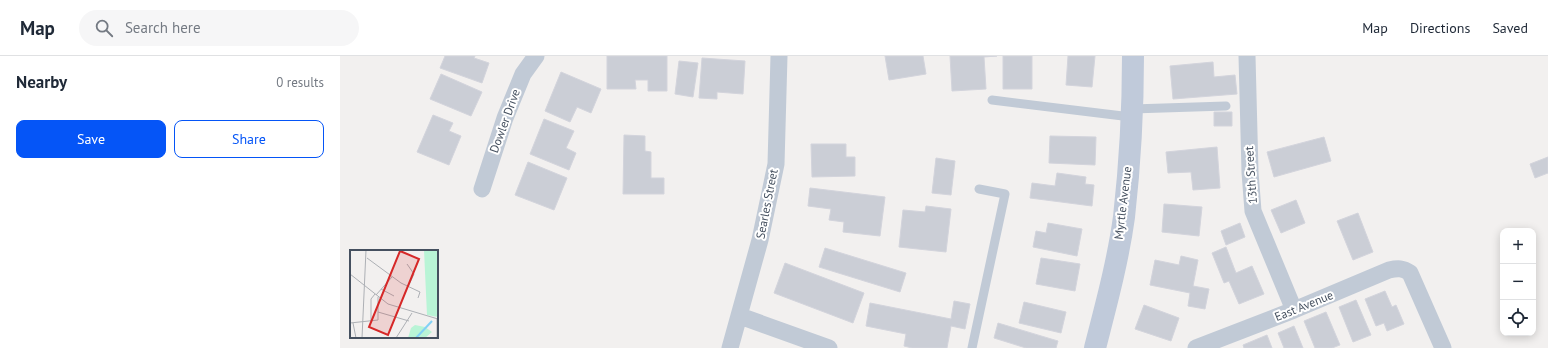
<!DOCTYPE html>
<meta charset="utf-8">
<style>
body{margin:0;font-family:"PT Sans",sans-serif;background:#f6f6f7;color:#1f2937}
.controls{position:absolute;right:12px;bottom:12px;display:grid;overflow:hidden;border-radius:8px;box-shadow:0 2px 10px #0003}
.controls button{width:36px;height:36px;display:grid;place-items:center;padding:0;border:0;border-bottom:1px solid #e0e1e3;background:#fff;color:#1f2937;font:20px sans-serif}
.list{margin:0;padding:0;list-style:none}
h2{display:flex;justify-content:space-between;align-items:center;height:52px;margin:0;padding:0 16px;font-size:17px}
h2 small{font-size:13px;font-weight:400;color:#747a83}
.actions{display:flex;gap:8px;padding:12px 16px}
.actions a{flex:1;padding:9px 0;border:1px solid #0555f7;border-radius:8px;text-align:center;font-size:14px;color:#0555f7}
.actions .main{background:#0555f7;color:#fff}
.icon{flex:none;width:22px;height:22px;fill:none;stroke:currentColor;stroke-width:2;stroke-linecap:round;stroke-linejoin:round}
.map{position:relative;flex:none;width:1208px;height:292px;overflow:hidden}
header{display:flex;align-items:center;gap:24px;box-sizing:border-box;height:56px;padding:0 20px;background:#fff;border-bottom:1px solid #e0e1e3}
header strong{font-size:19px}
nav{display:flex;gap:22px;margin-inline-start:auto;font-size:14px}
.search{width:280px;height:36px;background:#f6f6f7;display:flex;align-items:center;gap:10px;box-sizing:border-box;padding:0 14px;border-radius:22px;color:#747a83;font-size:15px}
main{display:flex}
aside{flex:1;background:#fff}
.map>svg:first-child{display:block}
.building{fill:#cbced6;stroke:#d3d4dc}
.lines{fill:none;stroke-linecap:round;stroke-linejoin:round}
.lane{stroke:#c1cad6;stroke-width:9}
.street{stroke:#c1cad6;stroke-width:17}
.secondary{stroke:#c0cada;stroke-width:22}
.labels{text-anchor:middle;stroke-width:4;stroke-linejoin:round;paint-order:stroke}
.street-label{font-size:12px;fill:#45505f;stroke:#fff}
.inset-river{fill:none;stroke:#82d1f6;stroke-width:2}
.inset-road{fill:none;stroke:#adb0b5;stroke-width:1}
.view{fill:#d62828;fill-opacity:0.15;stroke:#d62828;stroke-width:2}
.inset-edge{fill:none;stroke:#45505f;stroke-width:2}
</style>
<header>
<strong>Map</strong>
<div class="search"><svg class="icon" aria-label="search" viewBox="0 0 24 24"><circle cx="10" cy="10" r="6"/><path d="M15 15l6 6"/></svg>Search here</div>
<nav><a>Map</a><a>Directions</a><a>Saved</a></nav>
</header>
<main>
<aside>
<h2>Nearby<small>0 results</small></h2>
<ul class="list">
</ul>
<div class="actions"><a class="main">Save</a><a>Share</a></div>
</aside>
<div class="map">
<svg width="1208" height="292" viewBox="0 0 1208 292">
<rect width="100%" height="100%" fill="#f2f0ef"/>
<!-- building -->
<path class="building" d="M105 0H135L134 2 149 7 142 27 100 12Z
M267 0H327V35H308V24H295L296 33H267Z
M545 0H583L586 18 549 24Z
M610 0H657L644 1 646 33 612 35Z
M663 0H692V33H663Z
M728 0H755L752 31 726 29Z
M362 2 405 5 403 38 377 36V43L359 42Z
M339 5 358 7 353 41 335 38Z
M873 6 874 21 895 19 897 38 833 43 830 10Z
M221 16 261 33 251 57 237 51 230 66 205 55Z
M101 18 142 36 131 60 90 43Z
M874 56H892V70H874Z
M93 59 113 67 109 75 121 80 109 109 77 96Z
M204 63 234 75 226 92 236 97 229 114 190 98Z
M284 79 305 80V95L311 96V122H324V138H283Z
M710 80 756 81 755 109 709 107Z
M984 81 991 105 934 121 927 96Z
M471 88H506V101H515V120L472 121Z
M877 91 880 132 853 134 851 116 828 117 826 96Z
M1208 101V117L1195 122 1190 108Z
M596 102 615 105 611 139 592 137Z
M188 106 227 122 214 154 175 139Z
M717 117 746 121 745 128 754 129 752 150 690 142 692 127 715 130Z
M470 132 545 141 540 180 503 176 504 166 489 164 491 153 468 150Z
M956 144 965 167 941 177 931 154Z
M824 148 862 151 859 180 822 176Z
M586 150 611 153 606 196 559 191 563 154 585 156Z
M1018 157 1033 196 1013 204 997 165Z
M708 167 742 173 737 200 693 191 696 175 706 177Z
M900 167 905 181 886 189 881 175Z
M886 191 896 217 912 210 924 238 899 248 889 225 884 227 872 197Z
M485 192 566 217 560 236 479 211Z
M841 200 858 204 853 230 869 233 865 253 848 250 850 237 810 229 815 204 839 209Z
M701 202 740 208 735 235 696 228Z
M445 207 524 237 513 267 434 237Z
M1045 235 1052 251 1056 249 1064 268 1047 275 1044 267 1036 270 1025 243Z
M1016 244 1031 279 1013 286 999 251Z
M614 245 630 248 625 273 611 270 607 292H572L564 290 566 278 526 270 530 247 611 263Z
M684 246 726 256 721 277 679 267Z
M804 249 839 262 831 285 795 273Z
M986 256 1000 289 992 292H975L964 265Z
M658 267 718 285 716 292H686L654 282Z
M954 270 963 292H944L938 277Z
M927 279 932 292H904L903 289Z"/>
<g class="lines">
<!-- lane -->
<path class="lane" d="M652 44 791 61
M792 53 886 50
M632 292 665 138 639 133"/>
<!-- street -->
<path class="street" d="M907 0 910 116 913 155 954 254
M142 133 165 62 183 18 196 0
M400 260 489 292
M390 292 420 184 436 108 439 0
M856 292 954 254 1049 214C1058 212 1063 212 1070 217L1103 292"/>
<!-- secondary -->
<path class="secondary" d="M755 292C766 249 778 205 784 161 790 108 793 53 793 0"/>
</g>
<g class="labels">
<!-- street labels -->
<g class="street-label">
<text transform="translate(165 65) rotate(-70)" y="4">Dowler Drive</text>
<text transform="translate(911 119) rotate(-94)" y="4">13th Street</text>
<text transform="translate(783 147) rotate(-83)" y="4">Myrtle Avenue</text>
<text transform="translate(427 148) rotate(-79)" y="4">Searles Street</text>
<text transform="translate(964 250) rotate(-22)" y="4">East Avenue</text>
</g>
</g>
<!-- overview -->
<g transform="translate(10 194)">
<rect width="88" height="88" fill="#f2f0ef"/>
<path d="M74 0H88V67L77 65ZM65 75 75 77 82 82 75 88H58L61 78Z" fill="#b9f4d6"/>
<path class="inset-river" d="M66 88 82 71"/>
<path class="inset-road" d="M17 8 51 33 70 42 68 48M57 14 64 24 58 37M0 24 38 54 88 69M31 39 44 46M26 45 42 27M28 62 59 71M0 64V24M21 71V49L25 44M0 73 28 70V47M3 73 6 88M12 88 16 0M46 88 62 63M87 88V69"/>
<path class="view" d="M50 1 69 9 38 85 19 77Z"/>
<rect width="88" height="88" class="inset-edge"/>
</g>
</svg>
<div class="controls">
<button>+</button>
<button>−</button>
<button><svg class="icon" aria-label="locate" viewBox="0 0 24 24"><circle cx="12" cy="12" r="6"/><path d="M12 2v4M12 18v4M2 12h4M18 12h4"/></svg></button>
</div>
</div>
</main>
